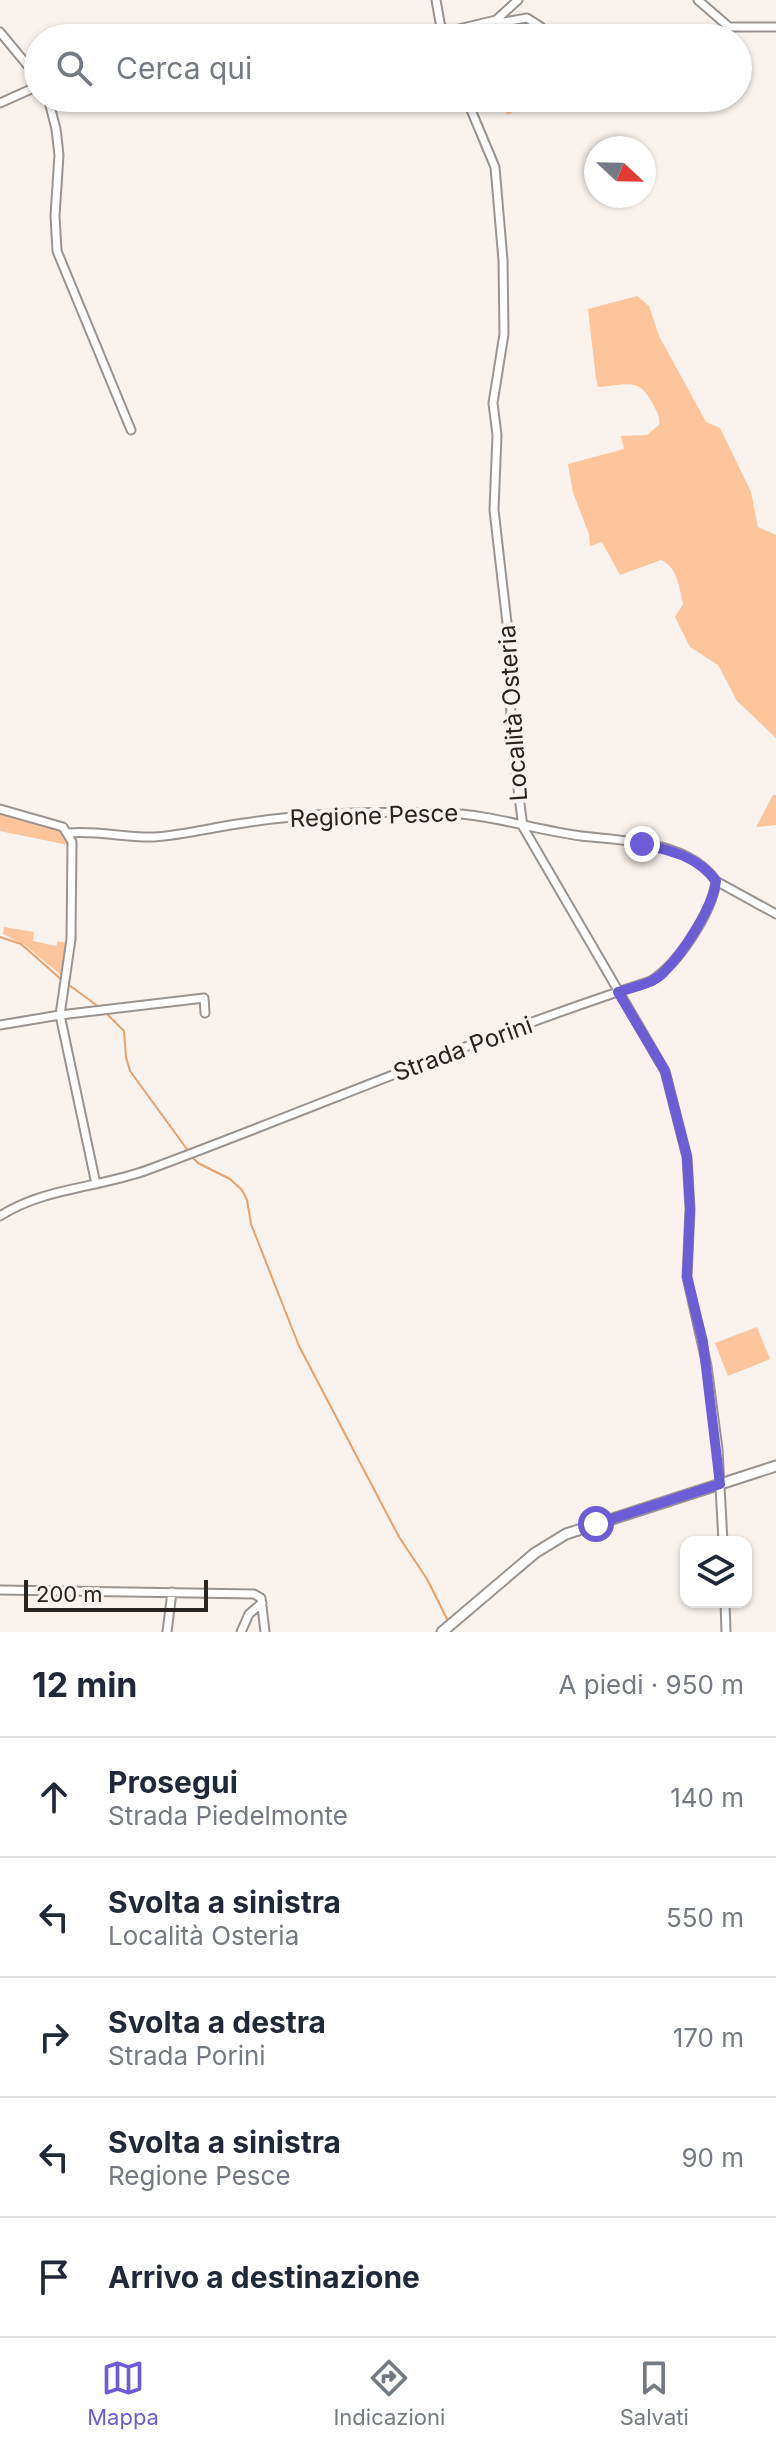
<!DOCTYPE html>
<html lang="it">
<meta charset="utf-8">
<style>
body{margin:0;font-family:Inter,sans-serif;background:#f6f6f7;color:#1f2937}
.controls{position:absolute;right:24px;bottom:24px;display:grid;overflow:hidden;border-radius:16px;box-shadow:0 2px 6px #0004}
.controls button{width:72px;height:72px;display:grid;place-items:center;padding:0;border:0;border-bottom:2px solid #e0e1e3;background:#fff;color:#1f2937;font:40px sans-serif}
.compass{position:absolute;left:584px;top:136px;width:72px;height:72px;border-radius:50%;background:#fff;box-shadow:0 2px 6px #0004;rotate:112deg}
.scale{position:absolute;left:24px;bottom:20px;width:184px;box-sizing:border-box;padding-left:8px;border:4px solid #272422;border-top:0;font-size:22px;line-height:28px;white-space:nowrap;color:#272422;-webkit-text-stroke:6px #f9f2ed;paint-order:stroke}
.stop{position:absolute;width:24px;height:24px;margin:-18px;border:6px solid #6c5dd7;border-radius:50%;background:#fff}
.stop.end{background:#6c5dd7;border-color:#fff;box-shadow:0 2px 8px #0008}
.list{margin:0;padding:0;list-style:none}
h2{display:flex;justify-content:space-between;align-items:center;height:104px;margin:0;padding:0 32px;font-size:34px}
h2 small{font-size:26px;font-weight:400;color:#747a83}
.list li{display:grid;grid-template-columns:52px 1fr auto;gap:24px;align-items:center;box-sizing:border-box;height:120px;padding:0 32px;border-top:2px solid #e0e1e3}
.list b{display:block;font-size:30px;white-space:nowrap}
.list p{margin:0;font-size:26px;white-space:nowrap;color:#747a83}
.list em{font-size:26px;font-style:normal;color:#747a83}
.icon{flex:none;width:44px;height:44px;fill:none;stroke:currentColor;stroke-width:2;stroke-linecap:round;stroke-linejoin:round}
.map{position:relative;flex:none;width:776px;height:1632px;overflow:hidden}
.search{position:absolute;background:#fff;box-shadow:0 2px 6px #0004;left:24px;right:24px;top:24px;height:88px;display:flex;align-items:center;gap:20px;box-sizing:border-box;padding:0 28px;border-radius:44px;color:#747a83;font-size:30px}
.sheet{height:704px;background:#fff}
nav{display:flex;justify-content:space-around;align-items:center;box-sizing:border-box;height:112px;border-top:2px solid #e0e1e3;background:#fff;font-size:22px;color:#747a83}
nav a{display:grid;justify-items:center;gap:4px}
nav .on{color:#6c5dd7}
.map>svg:first-child{display:block}
.green{fill:#fdc59b}
.lines{fill:none;stroke-linecap:round;stroke-linejoin:round}
.stream{stroke:#e7a16a;stroke-width:2}
.minor-casing{stroke:#9a938f;stroke-width:11}
.tertiary-casing{stroke:#9a938f;stroke-width:13}
.minor{stroke:#fff;stroke-width:7}
.tertiary{stroke:#fff;stroke-width:9}
.route{stroke:#6c5dd7;stroke-width:10}
.labels{text-anchor:middle;stroke-width:8;stroke-linejoin:round;paint-order:stroke}
.street-label{font-size:24px;fill:#272422;stroke:#f9f2ed}
</style>
<div class="map">
<svg width="776" height="1632" viewBox="0 0 776 1632">
<rect width="100%" height="100%" fill="#f9f2ed"/>
<!-- green -->
<path class="green" d="M500 98H532V103L515 104 518 110 507 115Z
M637 296 649 306 659 336 706 422 720 428 751 492 758 527 776 535V738L737 701 718 665 690 647 675 617 683 604C679 587 678 568 661 560L620 575 602 542 590 546 589 534 573 493 568 464 624 449 621 436 647 435 659 425C660 417 658 414 654 406 639 376 629 385 598 387L596 379 588 309Z
M773 795H776V825L756 827Z
M0 813 61 831 68 845 0 831Z
M4 927 34 932 33 941 56 946 58 941 66 943 61 975 25 945 3 934Z
M757 1327 770 1359 728 1376 715 1343Z"/>
<g class="lines">
<!-- stream -->
<path class="stream" d="M0 937 21 944 63 981
M69 985 99 1007
M107 1014 124 1031 126 1057 130 1071 189 1152
M192 1157 198 1163 230 1179 242 1190 247 1200 251 1224 299 1346 399 1537 427 1579 449 1623"/>
<!-- minor casing -->
<g class="minor-casing">
<path id="minor" d="M436 0 441 28
M698 0 729 27H776
M496 20 504 22 527 18 541 27 549 38
M0 32 38 78
M444 37 438 36V29L443 28 446 32 496 20 518 0
M281 38C332 34 386 43 437 34
M48 98 56 129 59 155 55 216 57 251 131 430
M466 98 495 167 503 260 504 334 493 403 497 435 494 510 510 649 511 735 523 827 665 1071 687 1157 690 1209 687 1277 707 1366 718 1449 723 1542
M0 103 38 86
M0 809 63 827 72 842 71 939 60 1015 96 1184
M69 833C97 830 125 838 154 837 184 835 214 827 244 823 309 813 378 811 444 813 489 814 536 830 581 836 625 841 688 841 716 881
M716 881 776 914
M0 1025 60 1015 204 998 205 1013
M0 1216C45 1187 100 1188 150 1169 317 1107 481 1036 651 981 678 964 712 913 716 881
M0 1590 254 1594 261 1598 265 1632
M725 1602 726 1632
M167 1632 172 1592
M241 1632 249 1614 262 1603"/>
</g>
<!-- tertiary casing -->
<g class="tertiary-casing">
<path id="tertiary" d="M442 1632 535 1553 566 1534 776 1466"/>
</g>
<!-- minor -->
<use href="#minor" class="minor"/>
<!-- tertiary -->
<use href="#tertiary" class="tertiary"/>
</g>
<g class="lines">
<!-- route -->
<path class="route" d="M596 1524 720 1484 703 1342 687 1277 690 1209 687 1157 665 1071 618 992C633 987 653 984 664 972 683 953 713 907 716 881 699 857 670 850 642 844"/>
</g>
<g class="labels">
<!-- street labels -->
<g class="street-label">
<text transform="translate(513 713) rotate(-94)" y="8">Località Osteria</text>
<text transform="translate(374 816) rotate(-2)" y="8">Regione Pesce</text>
<text transform="translate(463 1049) rotate(-20)" y="8">Strada Porini</text>
</g>
</g>
</svg>
<div class="controls">
<button><svg class="icon" aria-label="layers" viewBox="0 0 24 24"><path d="M12 4l9 5-9 5-9-5zM3 14l9 5 9-5"/></svg></button>
</div>
<svg class="compass" viewBox="-18 -18 36 36"><path d="M0-13l5 13h-10z" fill="#e53935"/><path d="M0 13l5-13h-10z" fill="#747a83"/></svg>
<div class="scale">200 m</div>
<div class="stop" style="left:596px;top:1524px"></div>
<div class="stop end" style="left:642px;top:844px"></div>
<div class="search"><svg class="icon" aria-label="search" viewBox="0 0 24 24"><circle cx="10" cy="10" r="6"/><path d="M15 15l6 6"/></svg>Cerca qui</div>
</div>
<section class="sheet">
<h2>12 min<small>A piedi · 950 m</small></h2>
<ul class="list">
<li><svg class="icon" aria-label="ahead" viewBox="0 0 24 24"><path d="M12 20V5M6 11l6-6 6 6"/></svg><div><b>Prosegui</b><p>Strada Piedelmonte</p></div><em>140 m</em></li>
<li><svg class="icon" aria-label="left" viewBox="0 0 24 24"><path d="M17 20v-9H6M10 6l-5 5 5 5"/></svg><div><b>Svolta a sinistra</b><p>Località Osteria</p></div><em>550 m</em></li>
<li><svg class="icon" aria-label="right" viewBox="0 0 24 24"><path d="M7 20v-9h11M14 6l5 5-5 5"/></svg><div><b>Svolta a destra</b><p>Strada Porini</p></div><em>170 m</em></li>
<li><svg class="icon" aria-label="left" viewBox="0 0 24 24"><path d="M17 20v-9H6M10 6l-5 5 5 5"/></svg><div><b>Svolta a sinistra</b><p>Regione Pesce</p></div><em>90 m</em></li>
<li><svg class="icon" aria-label="arrive" viewBox="0 0 24 24"><path d="M6 21V4h12l-3 4 3 4H6"/></svg><div><b>Arrivo a destinazione</b></div></li>
</ul>
</section>
<nav>
<a class="on"><svg class="icon" aria-label="map" viewBox="0 0 24 24"><path d="M3 6l6-2 6 2 6-2v14l-6 2-6-2-6 2zM9 4v14M15 6v14"/></svg>Mappa</a>
<a><svg class="icon" aria-label="directions" viewBox="0 0 24 24"><path d="M12 3l9 9-9 9-9-9zM9 14v-3h6M13 9l2 2-2 2"/></svg>Indicazioni</a>
<a><svg class="icon" aria-label="saved" viewBox="0 0 24 24"><path d="M7 4h10v16l-5-4-5 4z"/></svg>Salvati</a>
</nav>
